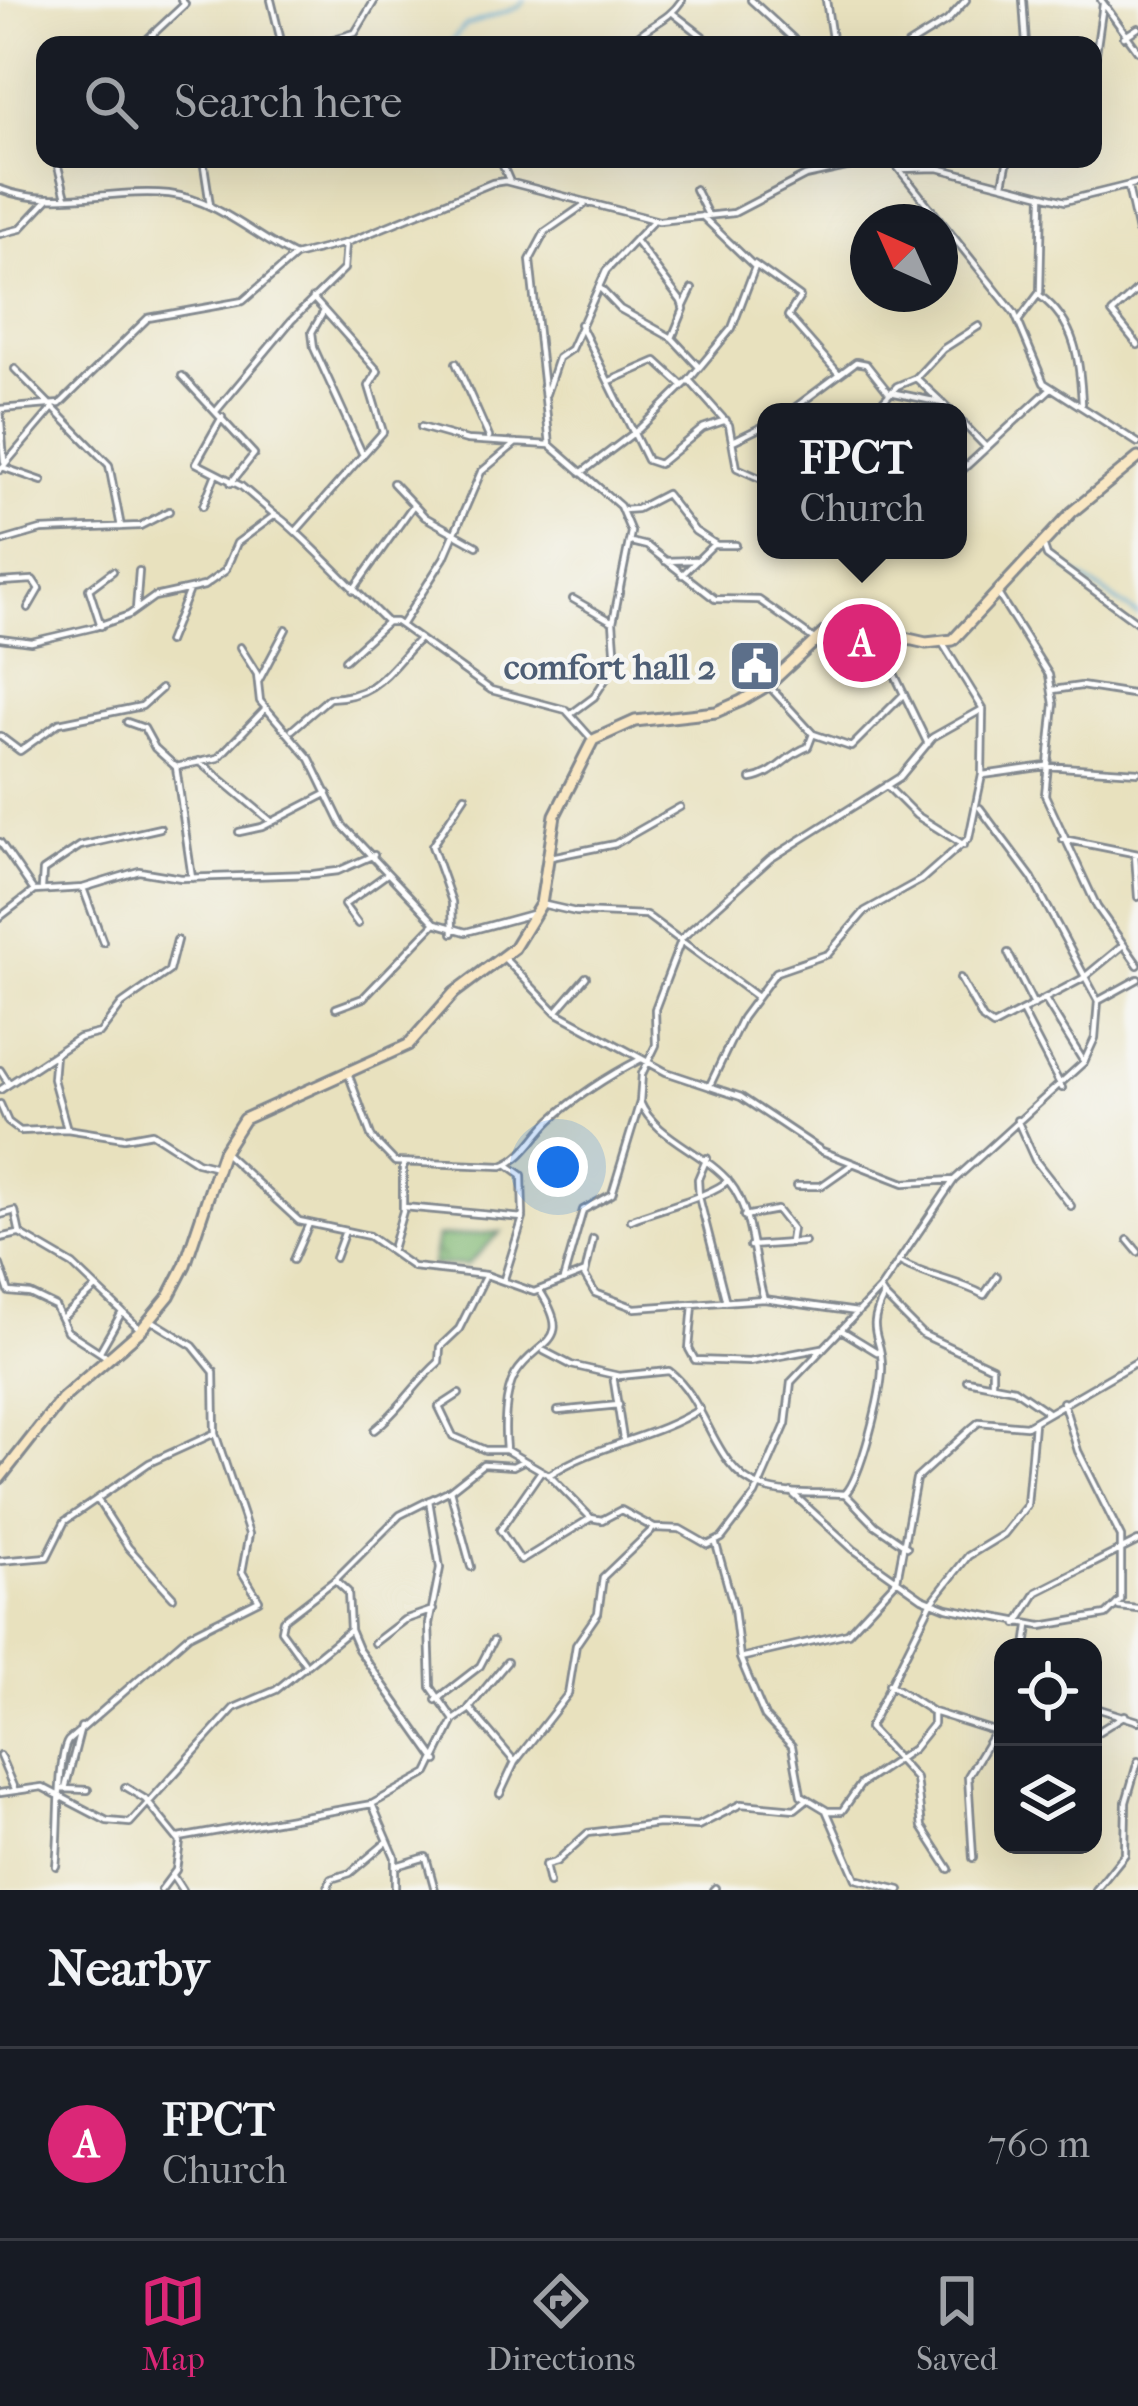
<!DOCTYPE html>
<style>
body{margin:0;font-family:"IM FELL French Canon",serif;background:#242831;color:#f1f3f6}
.controls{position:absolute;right:36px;bottom:36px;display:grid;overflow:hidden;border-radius:24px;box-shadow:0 12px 48px #0002}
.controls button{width:108px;height:108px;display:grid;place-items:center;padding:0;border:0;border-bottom:3px solid #363941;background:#171b24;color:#f1f3f6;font:60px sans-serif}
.compass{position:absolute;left:850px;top:204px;width:108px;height:108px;border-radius:50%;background:#171b24;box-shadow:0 12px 48px #0002;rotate:315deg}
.you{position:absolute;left:558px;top:1167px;width:42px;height:42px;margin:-30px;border:9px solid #fff;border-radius:50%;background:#1a73e8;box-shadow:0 0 0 18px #1a73e833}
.badge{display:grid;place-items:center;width:78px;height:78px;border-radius:50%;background:#db2777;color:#fff;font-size:39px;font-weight:700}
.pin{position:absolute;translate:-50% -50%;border:6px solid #fff;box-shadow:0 3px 12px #0006}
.popup{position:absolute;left:757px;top:403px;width:210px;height:156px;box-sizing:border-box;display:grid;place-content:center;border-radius:24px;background:#171b24;filter:drop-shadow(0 3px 9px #0005);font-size:39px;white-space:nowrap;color:#9ea1a6}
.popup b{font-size:45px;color:#f1f3f6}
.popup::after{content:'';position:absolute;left:50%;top:100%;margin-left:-24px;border:24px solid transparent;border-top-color:#171b24}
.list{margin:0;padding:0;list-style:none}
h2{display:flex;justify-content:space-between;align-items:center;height:156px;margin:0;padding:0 48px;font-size:51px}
h2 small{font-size:39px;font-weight:400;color:#9ea1a6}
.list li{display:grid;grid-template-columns:78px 1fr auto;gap:36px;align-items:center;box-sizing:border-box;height:192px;padding:0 48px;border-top:3px solid #363941}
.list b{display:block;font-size:45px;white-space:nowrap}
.list p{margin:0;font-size:39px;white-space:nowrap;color:#9ea1a6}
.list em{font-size:39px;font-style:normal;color:#9ea1a6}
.icon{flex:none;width:66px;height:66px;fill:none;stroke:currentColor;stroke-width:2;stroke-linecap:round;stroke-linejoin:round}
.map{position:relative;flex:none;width:1138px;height:1890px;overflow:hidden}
.search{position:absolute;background:#171b24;box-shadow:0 12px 48px #0002;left:36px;right:36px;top:36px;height:132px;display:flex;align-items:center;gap:30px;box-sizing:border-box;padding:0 42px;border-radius:24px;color:#9ea1a6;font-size:45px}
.sheet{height:348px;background:#171b24}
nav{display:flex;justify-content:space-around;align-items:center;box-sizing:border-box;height:168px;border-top:3px solid #363941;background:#171b24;font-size:33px;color:#9ea1a6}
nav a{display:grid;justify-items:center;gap:6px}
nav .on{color:#db2777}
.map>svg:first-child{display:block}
.forest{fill:url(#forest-crowns);stroke:#50746a;stroke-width:3}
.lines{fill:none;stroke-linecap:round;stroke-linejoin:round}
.stream{stroke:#55a6cf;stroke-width:3}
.street-casing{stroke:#82888e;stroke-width:10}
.secondary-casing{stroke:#82888e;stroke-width:15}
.street{stroke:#fff;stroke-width:4.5}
.secondary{stroke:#f9e7c3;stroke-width:9}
.labels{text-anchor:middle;stroke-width:9;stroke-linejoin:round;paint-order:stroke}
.service-label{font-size:36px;font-weight:bold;fill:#4e5e75;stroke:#f6f6f2;text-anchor:end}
</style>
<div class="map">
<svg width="1138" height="1890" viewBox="0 0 1138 1890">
<defs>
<pattern id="forest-crowns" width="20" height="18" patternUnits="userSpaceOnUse" patternTransform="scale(3)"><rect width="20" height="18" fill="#84ba77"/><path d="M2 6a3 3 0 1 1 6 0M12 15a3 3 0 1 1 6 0" fill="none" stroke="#6b9865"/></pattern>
</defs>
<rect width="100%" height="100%" fill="#f6f6f2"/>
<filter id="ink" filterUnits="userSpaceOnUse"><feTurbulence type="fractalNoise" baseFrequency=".00833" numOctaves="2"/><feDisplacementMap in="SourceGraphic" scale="24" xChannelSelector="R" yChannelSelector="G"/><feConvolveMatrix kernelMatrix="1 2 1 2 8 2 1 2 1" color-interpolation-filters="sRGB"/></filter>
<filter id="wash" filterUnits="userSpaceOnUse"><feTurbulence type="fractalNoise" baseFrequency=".004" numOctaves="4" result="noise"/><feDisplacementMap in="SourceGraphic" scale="48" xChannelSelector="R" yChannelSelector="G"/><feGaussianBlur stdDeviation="2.7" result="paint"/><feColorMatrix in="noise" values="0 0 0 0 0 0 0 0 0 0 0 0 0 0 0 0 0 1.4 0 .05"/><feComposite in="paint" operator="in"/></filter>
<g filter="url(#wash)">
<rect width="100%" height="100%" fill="#e8e1be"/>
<!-- forest -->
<path class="forest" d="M501 1232 467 1265H432L437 1237Z"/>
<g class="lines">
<!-- stream -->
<path class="stream" d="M448 45 465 26 519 7 525 0
M1063 565 1138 615"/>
</g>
</g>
<g filter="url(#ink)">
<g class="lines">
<!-- street casing -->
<g class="street-casing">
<path id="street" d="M271 0 282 45
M751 0 800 45
M826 0 833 45
M1023 0 1026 44
M1101 0 1138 51
M674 14 714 45
M1124 37 1138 28
M141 45 185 4 181 0
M313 45 355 33 375 0
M628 45C647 24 667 23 682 0
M908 45 947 21 966 0
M1093 74 1103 4
M56 159 66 197
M203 159 210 205
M500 159 510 182
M891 159 1015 314 1044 383 1138 443
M929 159 938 168
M899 169 938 168 1065 201 1138 183
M1003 184 1008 159
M1128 187 1138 232
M0 189C54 210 113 188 169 194 218 200 252 235 295 256L346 243 492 183 505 181 659 221 734 213 805 176 883 159
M695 189 708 215
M702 216 755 267 732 328 689 380 729 425 737 468 766 481
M0 234 20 229 49 198
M637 243 681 301 684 309 672 338 699 367
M754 264 800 297 788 316 839 374
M600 288 620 309 672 338
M1138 289 1112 313 1138 345
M1039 295C1077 323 1080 362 1082 404
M683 308 692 289
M324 311 312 332 314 348 362 453
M1019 320 1040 292 1042 196
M580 324 647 460 659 464 703 428 726 420
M456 363 489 437
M15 369 109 465 121 527
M182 376 254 454 231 483
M916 378 943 349 979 326
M610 381 656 361 681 384
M890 392 943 403
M546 394 558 358 571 349 606 271 653 221
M217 410 291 321 344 269 346 243
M789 412 856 362 866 364 889 393
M873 412 897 386 916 378 952 412
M222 417 196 463 241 486 275 515
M958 418 986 447
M421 427 467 440 550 445
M733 441 766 425
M4 461 0 409 60 404 148 318 243 301 295 256
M2 467 42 481
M0 470 52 409
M581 473 639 429 689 380
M958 474 1050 389
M393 483 425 517 477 546
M203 506 215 476
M623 510 637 509 666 494 695 531 715 544
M297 530 383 432 369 386 378 371 313 298
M0 542 41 530 140 526 169 511
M631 542 647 546 715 599 759 600 814 639
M1043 544 1047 556 1138 623
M665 561 695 560
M868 562 882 550
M682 575 713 545H736
M0 582 33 580 39 589 28 608
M353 590 412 507
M998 594 1049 675 1054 704 1045 795 1097 907 1138 965
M573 599 613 622
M136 610 139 571
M402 624 444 558 481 472 516 443
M101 626 89 589 113 571
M0 638 31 642 95 627 129 615 154 597 204 586 225 571 237 543 275 515C286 518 369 605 387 622
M168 642 189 590
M240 647 257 674 260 701 310 759 342 825 435 923 466 932 532 914
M345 660 387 622H396L491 690 566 710 591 738
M888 661 928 744
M258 682 286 629
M768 685 813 734 851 747 903 695
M1053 690 1081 686 1138 695
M571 714 594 697 616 663 613 622 631 532 620 506 550 445 530 260 545 232 584 205
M127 722 144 728 155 748 176 767 192 878
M292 730 329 698C376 697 386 673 418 640
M0 736 20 751 59 723 142 706 161 689
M199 761 272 822
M176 767 218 758 266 708
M983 775 1046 766 1138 772
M751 779C776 775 785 755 808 747L813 734
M886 785 916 815 964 845
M980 808 1032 878 1098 1001
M239 832 262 827 328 793
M1063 839 1138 854
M0 842 34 891
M1135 854 1138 897
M551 857 615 844 680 807
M42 888 43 871 80 846 160 828
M83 888 103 942
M541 904 576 912 646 915 757 997
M0 917 34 891 83 888 139 871 181 878 313 874 338 871 374 855
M358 924 344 905 387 874
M453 933 452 902 432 846 465 796
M1008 953 1034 1005
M504 958 556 1012 666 1072 741 1097 822 1151 904 1183 954 1180
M960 978 983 1019 993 1026 1082 979 1121 947
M1046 1001 1084 1062
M336 1008 363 998 435 923
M556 1012 586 977
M1023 1013 1062 1088
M55 1055 53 1079 67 1129
M0 1070 9 1084
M348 1073 372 1138 395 1162 502 1166C524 1159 535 1135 551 1120 578 1095 608 1076 641 1059
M710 1085 742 1018 776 972 828 954 865 911 921 880 969 838 982 775 983 709 943 644
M0 1090 79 1038 100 1033 122 1004 169 971 177 940
M0 1104 8 1122 20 1131 67 1129 124 1138 152 1133 197 1162 217 1167
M1017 1120 1035 1160 1071 1206
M225 1153 299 1221 369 1236 413 1267 486 1275 534 1292 583 1273 595 1293 635 1308 764 1299 857 1312
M707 1158 698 1179 699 1197 726 1302
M508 1165 522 1175 523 1216
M797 1186H821L851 1165
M404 1207 523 1218 504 1279
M0 1215 15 1211 20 1234 73 1265 141 1330
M744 1216 777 1210 792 1229 790 1242
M631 1220C656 1209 715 1195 728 1180
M0 1238 18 1234
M1128 1240 1138 1252
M750 1246 805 1242
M392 1249 403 1211V1166
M335 1258 345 1231
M293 1260 308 1226
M902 1263C929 1278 957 1280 984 1295L997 1276
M0 1265 9 1292 30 1294 55 1306 67 1331 107 1357
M585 1274 593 1239
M563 1280 583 1210 612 1194 640 1102
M540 1291C576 1346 537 1338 515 1375 504 1394 504 1429 506 1450L549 1475 591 1518
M884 1296 922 1334 992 1367V1384
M764 1299C753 1264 753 1211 730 1183 705 1152 655 1138 640 1102L642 1074 656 1045 655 1009 682 938 770 859 900 777 933 737 983 709
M693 1305 689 1349 695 1360 749 1362 822 1348
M64 1316 96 1288
M841 1330 877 1352
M100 1351 121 1314
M544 1351 571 1365 619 1376 669 1371C707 1399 714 1471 761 1487 787 1496 818 1492 845 1494 861 1478 882 1392 882 1368 883 1336 864 1334 884 1296L880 1290
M613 1375 623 1439
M967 1380 1014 1389 1046 1411
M459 1394 439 1407 453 1436 485 1450H506
M558 1411 619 1405
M374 1430C401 1409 414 1384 439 1362L440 1347 459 1329 486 1275
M541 1471 500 1530 521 1561 591 1518 602 1520 621 1510 654 1528
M549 1475C596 1444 653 1439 700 1409
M450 1490 471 1567
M791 1492 853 1549 922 1598 947 1608 1041 1626 1106 1615 1121 1600V1537L1078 1451 1063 1402
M845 1494 875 1525 907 1547
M97 1499 128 1547 173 1597
M716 1544 734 1608 740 1658 765 1717 792 1746 801 1795 826 1810 856 1879 900 1890
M0 1561 47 1557 65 1521 149 1463 215 1433
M335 1580 348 1592 350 1630 358 1649 437 1761
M1119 1607 1138 1609
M1017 1624 1037 1592 1138 1541
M374 1643 404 1620 433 1610
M1026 1647 1029 1626
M740 1658 848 1633 897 1580 916 1479 973 1427 979 1422 1026 1426 1138 1361
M304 1662 281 1630 283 1620 335 1580 400 1515 450 1490 483 1464 513 1466 523 1461
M889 1684 933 1712 997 1732
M436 1700 480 1666 493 1641
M1093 1707 1138 1721
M469 1708 507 1662
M454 1720 470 1709 515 1762
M1093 1735 1125 1715
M0 1756 15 1791
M125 1787 145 1799 180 1842 176 1870 161 1890
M62 1789 88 1790
M65 1789 81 1727
M0 1793 42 1787 107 1821 130 1823 234 1708 276 1690 350 1630
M500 1794 515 1762 568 1694 576 1645 598 1613 603 1577 654 1528 680 1529 708 1545 722 1538 755 1495 786 1424 791 1382 880 1289 954 1180 1084 1062 1095 1038 1098 1001 1138 979
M372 1804 395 1857V1890
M827 1811H842L861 1784 913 1749 933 1724V1712
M179 1838 372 1804 428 1773 454 1720 431 1687 429 1624 440 1568 429 1500
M973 1858 968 1776 1003 1718
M56 1866C60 1837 57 1757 68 1741L189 1635 259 1600 242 1572 249 1534 215 1433 214 1372 193 1346 151 1320
M396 1866 426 1857 435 1890
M949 1869 922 1827 916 1779 869 1728 931 1603 968 1556 1004 1534 1027 1505 1034 1423
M173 1876 182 1890
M549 1883 545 1865 556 1862 588 1833 659 1824 698 1826 741 1804 795 1809 805 1801
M327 1890 331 1879 350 1873 388 1841
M713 1890 715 1888
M1096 1890 1125 1854 1126 1802 1138 1761"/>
</g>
<!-- secondary casing -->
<g class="secondary-casing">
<path id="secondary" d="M0 1478 62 1399 141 1330 169 1296 185 1265 223 1152 244 1119 408 1045 454 993 514 948 541 904 555 815 593 740 635 721 716 712 741 701 768 685 825 632 843 624 926 643 953 640 1072 512 1138 458"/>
</g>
<!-- street -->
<use href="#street" class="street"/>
<!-- secondary -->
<use href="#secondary" class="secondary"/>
</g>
</g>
<!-- icons -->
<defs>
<g id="civic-square" transform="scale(2.7)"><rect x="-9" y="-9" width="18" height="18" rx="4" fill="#5c6f8a" stroke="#f6f6f2"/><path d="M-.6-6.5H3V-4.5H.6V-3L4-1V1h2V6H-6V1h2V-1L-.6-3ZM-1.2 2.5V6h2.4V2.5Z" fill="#fff"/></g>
</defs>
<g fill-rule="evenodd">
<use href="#civic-square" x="755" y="666"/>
</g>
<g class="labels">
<!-- service labels -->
<g class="service-label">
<text x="716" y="679">comfort hall 2</text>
</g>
</g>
</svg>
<div class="controls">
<button><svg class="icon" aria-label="locate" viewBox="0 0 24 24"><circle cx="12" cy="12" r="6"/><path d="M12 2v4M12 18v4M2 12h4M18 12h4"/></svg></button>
<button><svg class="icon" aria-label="layers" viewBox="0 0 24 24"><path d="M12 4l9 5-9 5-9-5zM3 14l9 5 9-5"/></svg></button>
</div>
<svg class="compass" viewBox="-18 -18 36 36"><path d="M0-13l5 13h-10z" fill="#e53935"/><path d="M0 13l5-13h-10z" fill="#9ea1a6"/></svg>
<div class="you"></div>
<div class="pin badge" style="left:862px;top:643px">A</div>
<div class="popup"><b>FPCT</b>Church</div>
<div class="search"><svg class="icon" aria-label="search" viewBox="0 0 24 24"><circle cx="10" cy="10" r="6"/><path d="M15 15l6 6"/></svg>Search here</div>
</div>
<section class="sheet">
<h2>Nearby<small></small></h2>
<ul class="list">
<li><span class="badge">A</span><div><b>FPCT</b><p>Church</p></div><em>760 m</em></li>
</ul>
</section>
<nav>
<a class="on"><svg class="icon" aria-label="map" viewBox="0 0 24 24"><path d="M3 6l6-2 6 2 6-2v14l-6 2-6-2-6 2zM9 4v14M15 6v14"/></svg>Map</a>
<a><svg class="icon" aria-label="directions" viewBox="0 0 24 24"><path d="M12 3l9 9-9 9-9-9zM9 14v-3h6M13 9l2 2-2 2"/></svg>Directions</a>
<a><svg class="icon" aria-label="saved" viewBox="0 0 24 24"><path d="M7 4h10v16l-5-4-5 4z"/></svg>Saved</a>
</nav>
